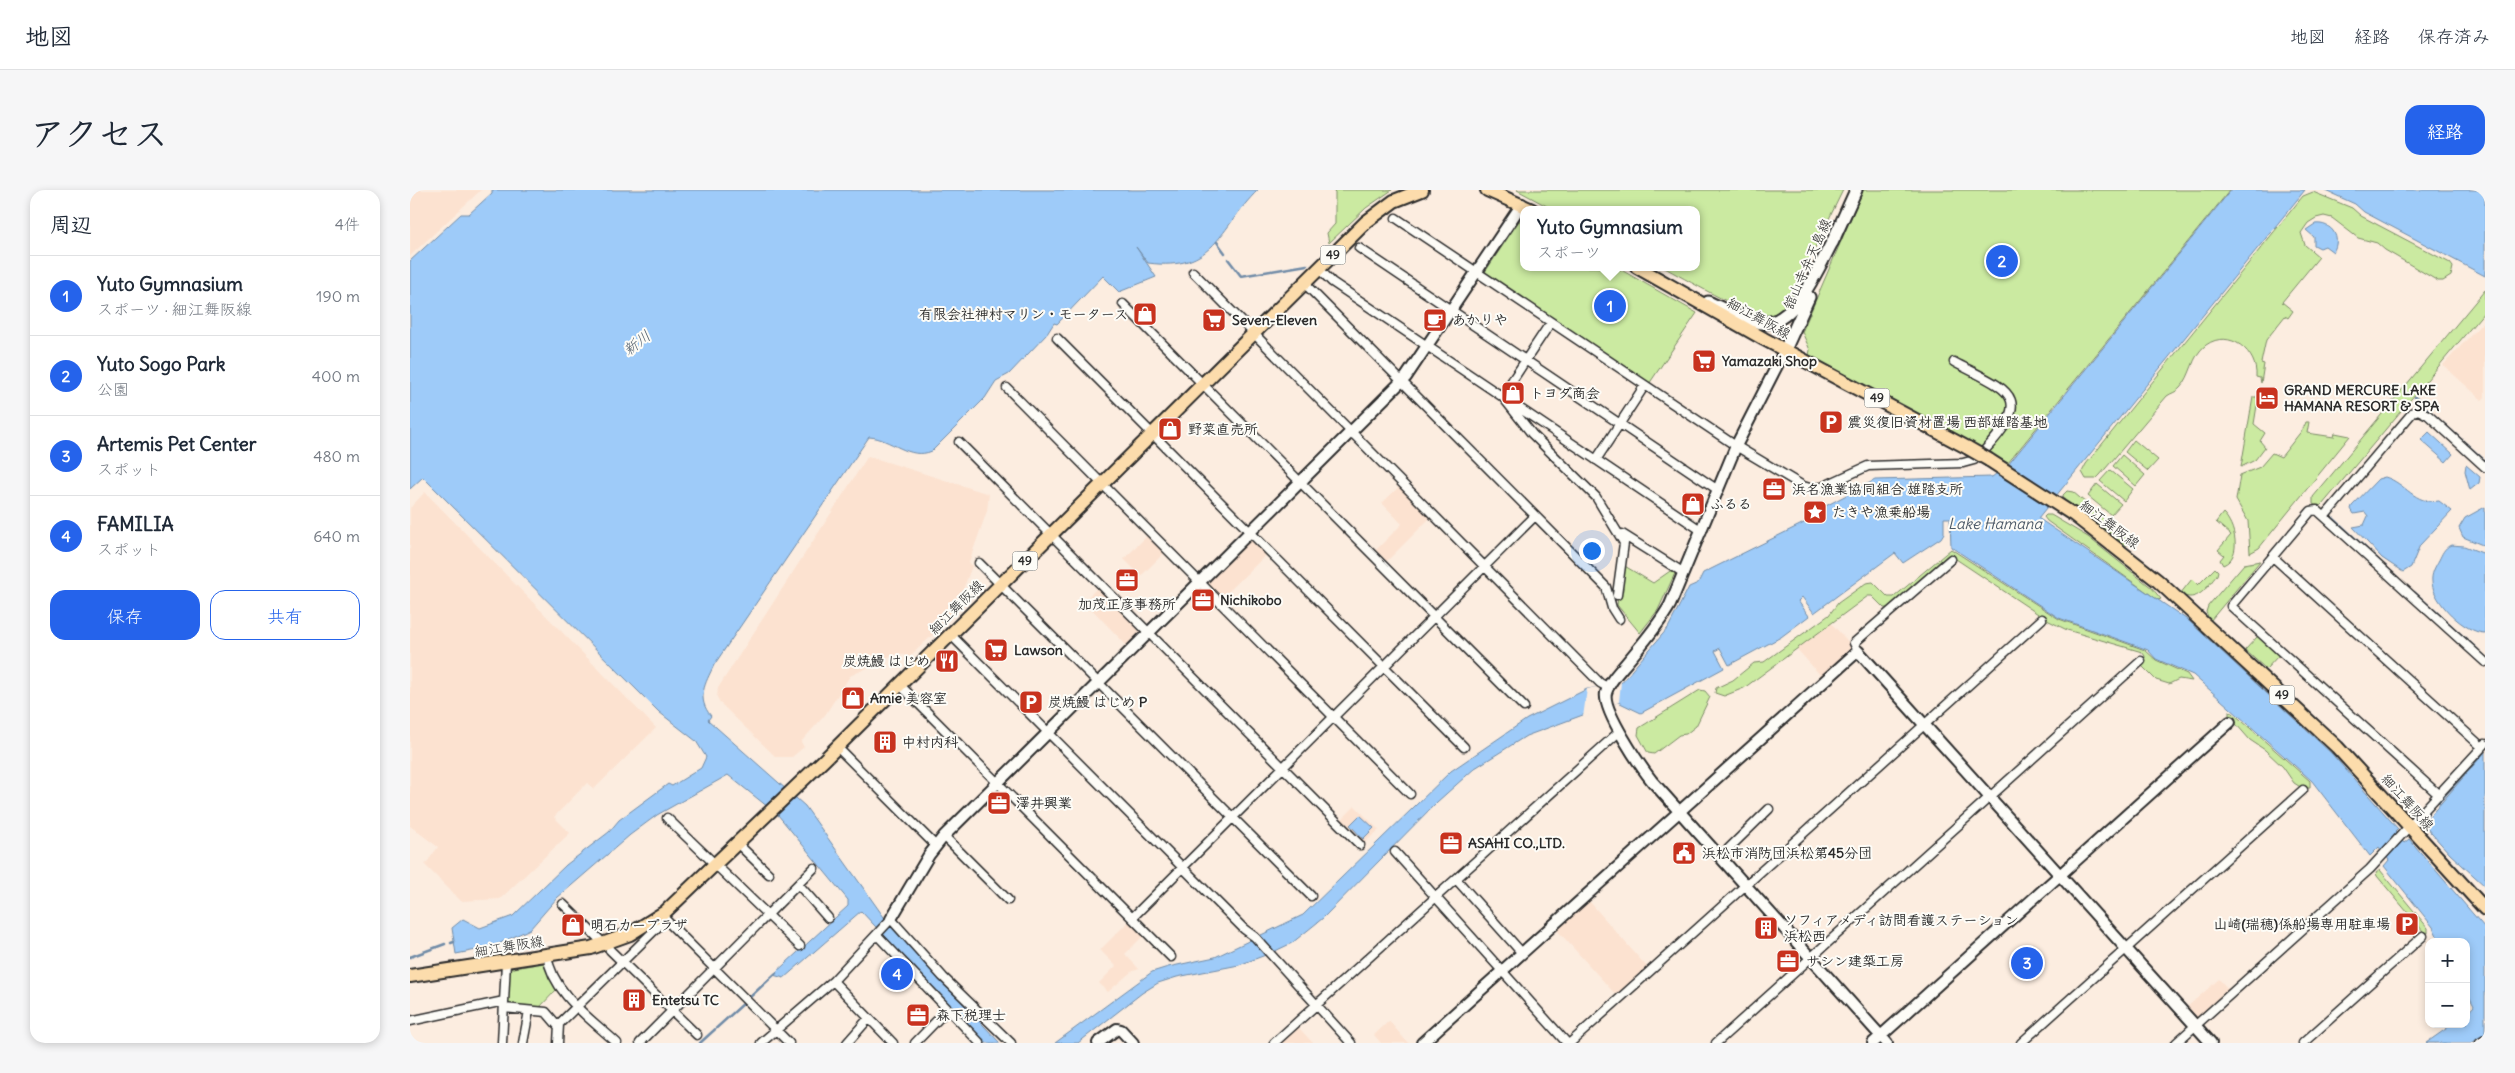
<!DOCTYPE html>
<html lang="ja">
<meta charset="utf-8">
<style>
body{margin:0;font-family:Delius,"Klee One",sans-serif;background:#f6f6f7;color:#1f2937}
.controls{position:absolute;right:15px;bottom:15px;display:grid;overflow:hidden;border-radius:10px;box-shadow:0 2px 8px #0003}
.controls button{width:45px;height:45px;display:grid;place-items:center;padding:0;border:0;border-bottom:1px solid #e0e1e3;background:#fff;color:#1f2937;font:25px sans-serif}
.you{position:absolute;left:1181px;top:360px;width:18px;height:18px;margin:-12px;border:4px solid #fff;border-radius:50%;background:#1a73e8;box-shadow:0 0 0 8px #1a73e833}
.badge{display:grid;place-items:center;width:32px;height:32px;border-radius:50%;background:#2563eb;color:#fff;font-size:16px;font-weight:700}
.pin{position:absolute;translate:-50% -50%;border:2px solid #fff;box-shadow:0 1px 5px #0006}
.popup{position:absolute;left:1110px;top:16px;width:180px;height:65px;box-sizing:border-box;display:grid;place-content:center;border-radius:10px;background:#fff;filter:drop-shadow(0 1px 4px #0005);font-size:16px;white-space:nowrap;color:#747a83}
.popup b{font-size:19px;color:#1f2937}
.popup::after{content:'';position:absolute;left:50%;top:100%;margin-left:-10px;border:10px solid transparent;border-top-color:#fff}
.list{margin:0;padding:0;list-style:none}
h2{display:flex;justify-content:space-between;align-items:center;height:65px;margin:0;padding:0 20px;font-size:21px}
h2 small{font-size:16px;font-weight:400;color:#747a83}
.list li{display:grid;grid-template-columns:32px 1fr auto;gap:15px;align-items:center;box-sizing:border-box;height:80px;padding:0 20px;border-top:1px solid #e0e1e3}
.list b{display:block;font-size:19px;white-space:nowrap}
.list p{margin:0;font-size:16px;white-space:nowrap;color:#747a83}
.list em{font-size:16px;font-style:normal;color:#747a83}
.actions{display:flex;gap:10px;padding:15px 20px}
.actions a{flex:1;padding:11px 0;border:1px solid #2563eb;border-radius:15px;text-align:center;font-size:18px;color:#2563eb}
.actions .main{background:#2563eb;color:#fff}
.map{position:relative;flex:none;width:2075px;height:853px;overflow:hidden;border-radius:15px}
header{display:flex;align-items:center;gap:30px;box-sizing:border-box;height:70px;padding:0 25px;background:#fff;border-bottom:1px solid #e0e1e3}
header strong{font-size:24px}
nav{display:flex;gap:28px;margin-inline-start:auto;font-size:18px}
.intro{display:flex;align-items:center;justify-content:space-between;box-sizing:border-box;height:120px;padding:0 30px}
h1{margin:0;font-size:35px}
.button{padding:12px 22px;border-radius:15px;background:#2563eb;color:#fff;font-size:18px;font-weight:700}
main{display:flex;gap:30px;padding:0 30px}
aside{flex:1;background:#fff;border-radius:15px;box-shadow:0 2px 8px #0003}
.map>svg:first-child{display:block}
.built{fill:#fce2d0}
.green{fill:#cbeaa1;stroke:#7b8a66}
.water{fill:#9ecbf9;stroke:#708ba7}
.pier{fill:#fcede0}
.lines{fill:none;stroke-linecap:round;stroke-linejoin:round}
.stream{stroke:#708ba7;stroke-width:2.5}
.minor-casing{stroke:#2b2b2b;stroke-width:11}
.tertiary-casing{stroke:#2b2b2b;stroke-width:14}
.secondary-casing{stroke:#2b2b2b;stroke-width:15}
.primary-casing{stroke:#2b2b2b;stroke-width:16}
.minor{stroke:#fdfcf7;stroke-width:8}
.tertiary{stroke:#fdfcf7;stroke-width:10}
.secondary{stroke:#fdfcf7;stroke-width:11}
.primary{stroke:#fcdcac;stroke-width:12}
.primary-bridge-casing{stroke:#2b2b2b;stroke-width:16;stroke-linecap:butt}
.primary-bridge{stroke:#fcdcac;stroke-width:12}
.labels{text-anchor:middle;stroke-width:4;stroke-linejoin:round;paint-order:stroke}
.shield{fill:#fdfcf7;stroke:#6a6a68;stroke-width:1}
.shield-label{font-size:12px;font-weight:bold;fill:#2b2b2b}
.street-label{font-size:14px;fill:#2b2b2b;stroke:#fdfcf7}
.poi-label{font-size:14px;font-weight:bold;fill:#2b2b2b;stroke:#fdfcf7;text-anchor:start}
.water-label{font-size:15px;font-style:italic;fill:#4e5b69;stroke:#fdfcf7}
</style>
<header>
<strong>地図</strong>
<nav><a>地図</a><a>経路</a><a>保存済み</a></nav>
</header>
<div class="intro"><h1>アクセス</h1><a class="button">経路</a></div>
<main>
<aside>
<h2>周辺<small>4件</small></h2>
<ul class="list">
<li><span class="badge">1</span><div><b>Yuto Gymnasium</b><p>スポーツ · 細江舞阪線</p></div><em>190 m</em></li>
<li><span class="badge">2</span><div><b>Yuto Sogo Park</b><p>公園</p></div><em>400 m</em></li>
<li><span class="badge">3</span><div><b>Artemis Pet Center</b><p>スポット</p></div><em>480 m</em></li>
<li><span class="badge">4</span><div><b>FAMILIA</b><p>スポット</p></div><em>640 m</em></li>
</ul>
<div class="actions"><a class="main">保存</a><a>共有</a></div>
</aside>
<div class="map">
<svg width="2075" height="853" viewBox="0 0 2075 853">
<rect width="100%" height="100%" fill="#fcede0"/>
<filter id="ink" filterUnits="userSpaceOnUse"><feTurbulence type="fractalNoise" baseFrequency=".02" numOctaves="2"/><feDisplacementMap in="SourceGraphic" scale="10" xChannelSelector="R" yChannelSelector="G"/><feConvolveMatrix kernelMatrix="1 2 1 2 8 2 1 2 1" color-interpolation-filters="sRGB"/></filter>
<g filter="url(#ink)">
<!-- built -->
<path class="built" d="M0 0H71L0 66Z
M2075 130V207L2072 210 2033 175Z
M458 266 579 304 577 321 559 372 562 376 543 426 499 467 489 463 440 486 415 525 391 552 394 557 382 567H366L310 513 307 507 308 498Z
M991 295 1022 326 975 373 964 362 992 334 972 313Z
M15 302 246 538 184 599 177 593 144 627 160 643 90 709 51 711 15 675 28 657 0 636V318Z
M738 345 755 362 731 386 714 369Z
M842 348 858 363 811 409 796 394Z
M689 396 734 441 718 457 674 411Z
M1421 433 1443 457 1411 486 1386 458Z
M945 616 969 640 953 654 930 631Z
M1179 711 1237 777 1206 805 1147 740Z
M720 730 735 744 715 764 729 779 721 782 698 802 689 793 706 776 690 760Z
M1809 789 1819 800 1787 828 1777 817Z
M979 831 998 853H971L964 845Z
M888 837 903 853H871Z"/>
<!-- green -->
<path class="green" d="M923 0H982L956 18 919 53 917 43 925 34V2Z
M1107 0H1433L1379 111C1373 120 1364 126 1353 125 1333 123 1274 88 1253 77H1286V20H1144Z
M1453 0H1820L1598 273 1399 165 1400 160 1392 142Z
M1903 2 1942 18 1951 26 2040 73 2043 77 2041 86 2033 91H2028L1975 60 1967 53 1948 48 1922 28 1914 26 1906 28 1898 33 1891 43 1895 55 1909 67 1872 112 1883 121 1878 128 1875 126 1856 150 1851 173 1854 174 1851 193 1850 188 1846 187C1848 162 1820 138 1796 155 1781 166 1782 186 1770 198 1767 202 1761 203 1757 206L1690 285 1686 289H1676L1672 282 1676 274 1893 6Z
M1109 31H1114V77H1206L1287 123 1239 194 1076 85 1075 82Z
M2075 100V121L1912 315 1909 317 1903 314V307Z
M1848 202 1849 203 1844 234 1855 243 1850 251 1855 257 1845 270 1831 277 1843 207H1847Z
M1896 232H1899L1897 243 1924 247 1925 243 1940 246 1849 358 1840 363 1838 331 1826 310 1830 285 1850 277 1862 263 1871 267 1893 239Z
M1724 250 1748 270 1738 281 1715 262Z
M1712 265 1735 285 1726 296 1703 276Z
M1700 280 1723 299 1714 311 1690 291Z
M1687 294 1711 314 1701 325 1678 306Z
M1657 301 1663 302 1718 349 1717 355H1713L1655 313 1653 305Z
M1813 323C1825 334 1833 367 1813 375L1810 370 1814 365 1808 360 1821 345 1806 332Z
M1636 325H1641L1678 347 1742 398 1751 409 1748 410 1637 331 1634 327Z
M1541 359 1649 429 1735 460 1746 470 1777 484 1782 491 1769 489 1759 494 1746 490 1732 476 1735 466 1732 462 1657 440 1637 430 1543 367 1481 418H1474L1462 406H1458L1334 498 1314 506 1305 503 1306 498 1323 490 1344 473 1354 472 1419 425 1428 413 1456 393 1463 392 1478 407H1484Z
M1850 371 1800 431 1796 422 1798 416 1834 374Z
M1213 375 1243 393 1263 379 1266 381 1248 420 1230 443 1207 415Z
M1805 378 1808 381 1807 385C1797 397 1787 414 1770 404L1782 389 1788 395Z
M1848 446 1869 465 1856 479 1835 460Z
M1290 500 1295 501 1300 507 1286 536 1276 544 1269 545 1244 564 1238 563 1228 545 1229 538Z
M1819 522 1823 523 1900 591V598H1892L1884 593 1873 577 1855 560 1840 550 1819 526Z
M1970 680 2018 738V743L2013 741 1967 686 1966 683Z
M134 773 147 799 128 819 97 816 98 779Z"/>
<!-- water -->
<path class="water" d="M82 0H848C808 39 806 82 738 73L726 57 746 87 709 102 693 86 647 134 644 133 637 144 599 184 586 191 575 208 522 261C499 271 481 248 459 247L304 475C295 494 286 508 301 526L298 530 395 616 481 737 590 853H574L451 721 374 788 363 785 438 716V710L368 625 318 585 247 625 220 645 147 708 120 739 82 757 46 764 42 738 53 729 70 738 103 726 156 675 199 642 209 630 258 594 262 596 291 578 296 567 286 551 249 522 13 287 0 299V71L51 24H59L82 3Z
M1821 0H1895L1628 328 1779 431 1921 563 1988 639 1985 642 1994 653 1999 649 2075 738V845L2061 853H2016L2043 834H2056V825L2064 816 2056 800V752H2030L2023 737 1974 676 1979 670 1969 657 1960 666 1902 591 1783 485 1746 469 1738 460 1649 428 1541 357 1540 328H1534V343L1531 348 1493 373 1485 363 1404 423 1392 407 1388 411 1399 426 1371 447 1319 475 1310 458 1305 461 1314 478 1231 523 1208 512 1116 546 1065 578 1027 612 913 728 882 753 861 763 829 775 767 787 748 793 732 803 668 853H645L742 782 758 777 805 767 893 725 1041 581 1117 529 1177 499 1210 494 1258 438 1279 397 1288 393 1293 383 1404 328 1410 319 1465 290 1582 287 1598 275Z
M1914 0H2075V86L1954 22 1945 14Z
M1905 34C1922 32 1932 48 1923 62L1915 56 1910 58 1904 55V47L1896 40Z
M2019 242 2043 264 2036 272 2011 250Z
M2056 275 2070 287 2069 293 2060 300 2055 281Z
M1975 287C1996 293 2004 315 2029 311L2042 321 2010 355 2001 377 1993 382 1972 368 1943 337 1954 335 1958 326 1955 322 1944 324 1941 319 1942 316 1968 289Z
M2075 317V356L2053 347 2049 338 2055 328Z
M2041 355 2054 356 2075 364V443C2055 443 2023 412 2022 392 2021 384 2025 377 2029 370 2032 364 2034 358 2041 355Z
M2075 562V696L2040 664 2013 634Z
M950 625 964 638 953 649 940 635Z"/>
<!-- pier -->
<path class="pier" d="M1221 481 1211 492 1209 512 1173 527 1177 499 1209 492 1216 483Z"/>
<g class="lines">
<!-- stream -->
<path class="stream" d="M807 52 815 63
M818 69 831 86 897 75
M2005 207 2010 212
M2015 217 2075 271
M1923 328 1988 388
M2004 402 2068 460
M2071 463 2075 467
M2073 562 2075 560
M2029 612 2071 565
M2010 633 2019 622
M41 753 44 752
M0 767 35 754
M339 808 366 783
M290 853 334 813"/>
<!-- minor casing -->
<g class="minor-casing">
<path id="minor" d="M986 28 1326 256 1393 296 1400 298 1412 297 1458 276 1553 273 1564 270
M949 58 1308 300
M909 79 922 92 1292 341
M783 82 1190 493 1199 498
M894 93 1196 397 1202 418 1209 429
M713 114 1114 517
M1141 132 1092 206 1122 244 1186 307 1214 353 1207 405
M647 148 1054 557
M1544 172C1597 200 1627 205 1574 261
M597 198 1000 604
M549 252 950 655
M1186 270 1235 195
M1915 326 2003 222 2008 220 2018 225 2075 277
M1210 345 1212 344 1274 383
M1863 367 2072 557
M569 373 901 706
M540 444 834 739 845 747 941 853
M1448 461 1444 453 1541 369
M490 495 761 767
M427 557 526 656
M2029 605 1821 416 1901 321 1907 320 2075 472
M257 628 390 756
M534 646 598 710
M326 652 359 684
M985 662 1157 853
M1310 667 1359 619
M1046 689 1112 763
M388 694 418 728
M153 714 189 749 191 755
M251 725 379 853
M722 728 1125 326
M467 745 570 853
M200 760 287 845
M137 765C142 803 181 829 207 853
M423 791 483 853
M94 818 136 822 148 836
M0 831 94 811
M92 853 96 772
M113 853 119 821
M148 853 149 834 255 730
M230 853 404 678
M351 853 423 791 481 729 533 787 601 853
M437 853 459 828
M505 853 538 819
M864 853 1210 541
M1160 853 1632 429
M1306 853 1731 471
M1611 853 1893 600
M1766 853 1960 679 2075 554
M1893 853 2013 746
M2070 853 2075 850"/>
</g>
<!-- tertiary casing -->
<g class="tertiary-casing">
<path id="tertiary" d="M1375 160 1326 256 1260 415C1248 436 1233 453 1218 471 1210 481 1199 491 1196 503 1192 520 1231 577 1242 591L1477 853
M481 729 519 665 534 646 996 187 1112 14
M688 853 707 839 711 840 723 853
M1012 853 1448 461 1801 853
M1463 853 1820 532"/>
</g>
<!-- secondary casing -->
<g class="secondary-casing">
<path id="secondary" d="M1422 53 1446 0
M1298 112C1315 119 1334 131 1352 133 1386 136 1410 73 1425 47
M1375 160 1399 107"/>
</g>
<!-- primary casing -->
<g class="primary-casing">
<path id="primary" d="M1077 0 1122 20
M1227 77 1354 149 1558 258
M1579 270 1664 325 1748 391 1927 557 2075 719
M0 786 181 758 220 744 255 722 414 570 956 32 984 11 1012 0"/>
</g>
<!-- minor -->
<use href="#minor" class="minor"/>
<!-- tertiary -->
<use href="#tertiary" class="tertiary"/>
<!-- secondary -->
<use href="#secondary" class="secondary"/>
<!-- primary -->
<use href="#primary" class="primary"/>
<!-- primary-bridge casing -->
<g class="primary-bridge-casing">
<path id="primary-bridge" d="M1558 258 1579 270"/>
</g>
<!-- primary-bridge -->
<use href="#primary-bridge" class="primary-bridge"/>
</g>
</g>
<!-- icons -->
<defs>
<g id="shop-square" transform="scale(1.25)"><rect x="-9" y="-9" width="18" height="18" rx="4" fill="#c8321e" stroke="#fdfcf7"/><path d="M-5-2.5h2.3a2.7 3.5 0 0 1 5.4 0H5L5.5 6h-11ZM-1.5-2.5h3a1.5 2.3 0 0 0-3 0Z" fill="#fff"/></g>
<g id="supermarket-square" transform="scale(1.25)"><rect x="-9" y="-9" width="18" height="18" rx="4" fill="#c8321e" stroke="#fdfcf7"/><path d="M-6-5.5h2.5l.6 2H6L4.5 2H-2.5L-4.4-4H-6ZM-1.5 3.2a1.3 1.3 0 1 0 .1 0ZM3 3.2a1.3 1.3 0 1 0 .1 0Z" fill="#fff"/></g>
<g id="cafe-square" transform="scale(1.25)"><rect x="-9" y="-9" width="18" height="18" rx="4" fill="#c8321e" stroke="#fdfcf7"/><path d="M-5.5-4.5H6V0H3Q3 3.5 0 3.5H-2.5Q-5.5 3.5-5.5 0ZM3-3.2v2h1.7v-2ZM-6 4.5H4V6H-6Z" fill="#fff"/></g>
<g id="hotel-square" transform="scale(1.25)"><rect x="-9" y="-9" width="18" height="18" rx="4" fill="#c8321e" stroke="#fdfcf7"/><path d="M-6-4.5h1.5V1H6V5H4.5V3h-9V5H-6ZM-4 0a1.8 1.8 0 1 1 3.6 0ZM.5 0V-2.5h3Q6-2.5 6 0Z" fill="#fff"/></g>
<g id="parking-square" transform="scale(1.25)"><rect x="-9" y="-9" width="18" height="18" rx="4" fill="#c8321e" stroke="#fdfcf7"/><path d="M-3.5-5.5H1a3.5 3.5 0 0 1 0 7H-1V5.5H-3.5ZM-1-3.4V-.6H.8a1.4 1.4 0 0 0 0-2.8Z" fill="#fff"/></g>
<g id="office-square" transform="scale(1.25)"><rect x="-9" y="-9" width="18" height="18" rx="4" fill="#c8321e" stroke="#fdfcf7"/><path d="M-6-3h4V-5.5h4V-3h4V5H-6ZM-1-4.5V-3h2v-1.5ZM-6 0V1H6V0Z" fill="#fff"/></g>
<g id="sight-square" transform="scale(1.25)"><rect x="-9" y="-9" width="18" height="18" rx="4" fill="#c8321e" stroke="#fdfcf7"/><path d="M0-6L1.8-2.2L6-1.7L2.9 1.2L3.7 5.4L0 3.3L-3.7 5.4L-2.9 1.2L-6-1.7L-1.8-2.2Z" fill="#fff"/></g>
<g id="restaurant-square" transform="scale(1.25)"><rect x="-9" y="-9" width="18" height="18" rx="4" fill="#c8321e" stroke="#fdfcf7"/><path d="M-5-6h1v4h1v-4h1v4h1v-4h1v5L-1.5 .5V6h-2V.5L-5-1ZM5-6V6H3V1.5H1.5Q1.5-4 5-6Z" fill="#fff"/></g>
<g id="building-square" transform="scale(1.25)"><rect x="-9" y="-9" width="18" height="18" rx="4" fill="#c8321e" stroke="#fdfcf7"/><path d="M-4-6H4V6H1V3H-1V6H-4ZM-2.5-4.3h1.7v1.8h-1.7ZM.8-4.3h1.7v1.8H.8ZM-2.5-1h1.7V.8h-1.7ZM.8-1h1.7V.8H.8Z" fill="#fff"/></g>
<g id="civic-square" transform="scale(1.25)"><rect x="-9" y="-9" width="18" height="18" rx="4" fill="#c8321e" stroke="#fdfcf7"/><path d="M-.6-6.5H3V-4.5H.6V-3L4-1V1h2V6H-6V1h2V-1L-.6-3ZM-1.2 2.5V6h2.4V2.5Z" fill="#fff"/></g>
</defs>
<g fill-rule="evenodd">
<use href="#shop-square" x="735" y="124"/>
<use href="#supermarket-square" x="804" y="130"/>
<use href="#cafe-square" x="1025" y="130"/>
<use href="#supermarket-square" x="1294" y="171"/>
<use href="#shop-square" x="1103" y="203"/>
<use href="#hotel-square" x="1857" y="208"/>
<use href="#parking-square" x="1421" y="232"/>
<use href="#shop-square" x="760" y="239"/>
<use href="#office-square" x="1364" y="299"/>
<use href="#shop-square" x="1283" y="314"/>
<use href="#sight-square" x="1405" y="322"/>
<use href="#office-square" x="717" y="390"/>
<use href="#office-square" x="793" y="410"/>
<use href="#supermarket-square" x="586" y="460"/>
<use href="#restaurant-square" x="537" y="471"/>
<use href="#shop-square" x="443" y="508"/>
<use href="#parking-square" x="621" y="512"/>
<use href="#building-square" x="475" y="552"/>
<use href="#office-square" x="589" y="613"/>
<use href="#office-square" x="1041" y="653"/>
<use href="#civic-square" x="1274" y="663"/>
<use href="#parking-square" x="1997" y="734"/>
<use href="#shop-square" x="163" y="735"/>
<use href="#building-square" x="1356" y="738"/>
<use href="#office-square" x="1378" y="771"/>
<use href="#building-square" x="224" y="810"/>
<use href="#office-square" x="508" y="825"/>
</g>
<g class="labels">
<!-- shield labels -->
<g class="shield">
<rect x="910.5" y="55.5" width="25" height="19" rx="4"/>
<rect x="1454.5" y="198.5" width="25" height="19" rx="4"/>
<rect x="602.5" y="361.5" width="25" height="19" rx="4"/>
<rect x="1859.5" y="495.5" width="25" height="19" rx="4"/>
</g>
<g class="shield-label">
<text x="923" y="69">49</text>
<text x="1467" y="212">49</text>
<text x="615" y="375">49</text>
<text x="1872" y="509">49</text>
</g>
<!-- street labels -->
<g class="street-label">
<text transform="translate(1397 74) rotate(-66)" y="5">舘山寺弁天島線</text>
<text transform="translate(1349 128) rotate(29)" y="5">細江舞阪線</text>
<text transform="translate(1700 334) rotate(37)" y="5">細江舞阪線</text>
<text transform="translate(546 417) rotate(-45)" y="5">細江舞阪線</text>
<text transform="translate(1998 612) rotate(48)" y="5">細江舞阪線</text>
<text transform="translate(99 756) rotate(-9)" y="5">細江舞阪線</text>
</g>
<!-- poi labels -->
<g class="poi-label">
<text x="718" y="129" text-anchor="end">有限会社神村マリン・モータース</text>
<text x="822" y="135">Seven-Eleven</text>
<text x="1042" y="135">あかりや</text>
<text x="1312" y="176">Yamazaki Shop</text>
<text x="1874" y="205">GRAND MERCURE LAKE<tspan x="1874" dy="16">HAMANA RESORT &amp; SPA</tspan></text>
<text x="1120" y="208">トヨダ商会</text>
<text x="1438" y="237">震災復旧資材置場 西部雄踏基地</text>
<text x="778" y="244">野菜直売所</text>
<text x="1382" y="304">浜名漁業協同組合 雄踏支所</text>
<text x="1300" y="319">ふるる</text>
<text x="1422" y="327">たきや漁乗船場</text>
<text x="810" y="415">Nichikobo</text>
<text x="717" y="419" text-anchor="middle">加茂正彦事務所</text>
<text x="604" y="465">Lawson</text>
<text x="520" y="476" text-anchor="end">炭焼鰻 はじめ</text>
<text x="460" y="513">Amie 美容室</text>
<text x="638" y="517">炭焼鰻 はじめ P</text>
<text x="492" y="557">中村内科</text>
<text x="606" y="618">澤井興業</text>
<text x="1058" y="658">ASAHI CO.,LTD.</text>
<text x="1292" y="668">浜松市消防団浜松第45分団</text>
<text x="1374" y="735">ソフィアメディ訪問看護ステーション<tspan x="1374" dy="16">浜松西</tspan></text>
<text x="1980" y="739" text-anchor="end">山崎(瑞穂)係船場専用駐車場</text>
<text x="180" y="740">明石カープラザ</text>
<text x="1396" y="776">サシン建築工房</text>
<text x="242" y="815">Entetsu TC</text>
<text x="526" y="830">森下税理士</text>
</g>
<!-- water labels -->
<g class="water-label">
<text transform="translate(227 153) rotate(-38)" y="5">新川</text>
<text x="1585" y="339">Lake Hamana</text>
</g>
</g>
</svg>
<div class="controls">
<button>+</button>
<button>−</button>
</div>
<div class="you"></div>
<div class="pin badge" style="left:1200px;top:116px">1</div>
<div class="popup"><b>Yuto Gymnasium</b>スポーツ</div>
<div class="pin badge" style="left:1592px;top:71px">2</div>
<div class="pin badge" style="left:1617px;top:773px">3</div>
<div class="pin badge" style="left:487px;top:784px">4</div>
</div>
</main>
